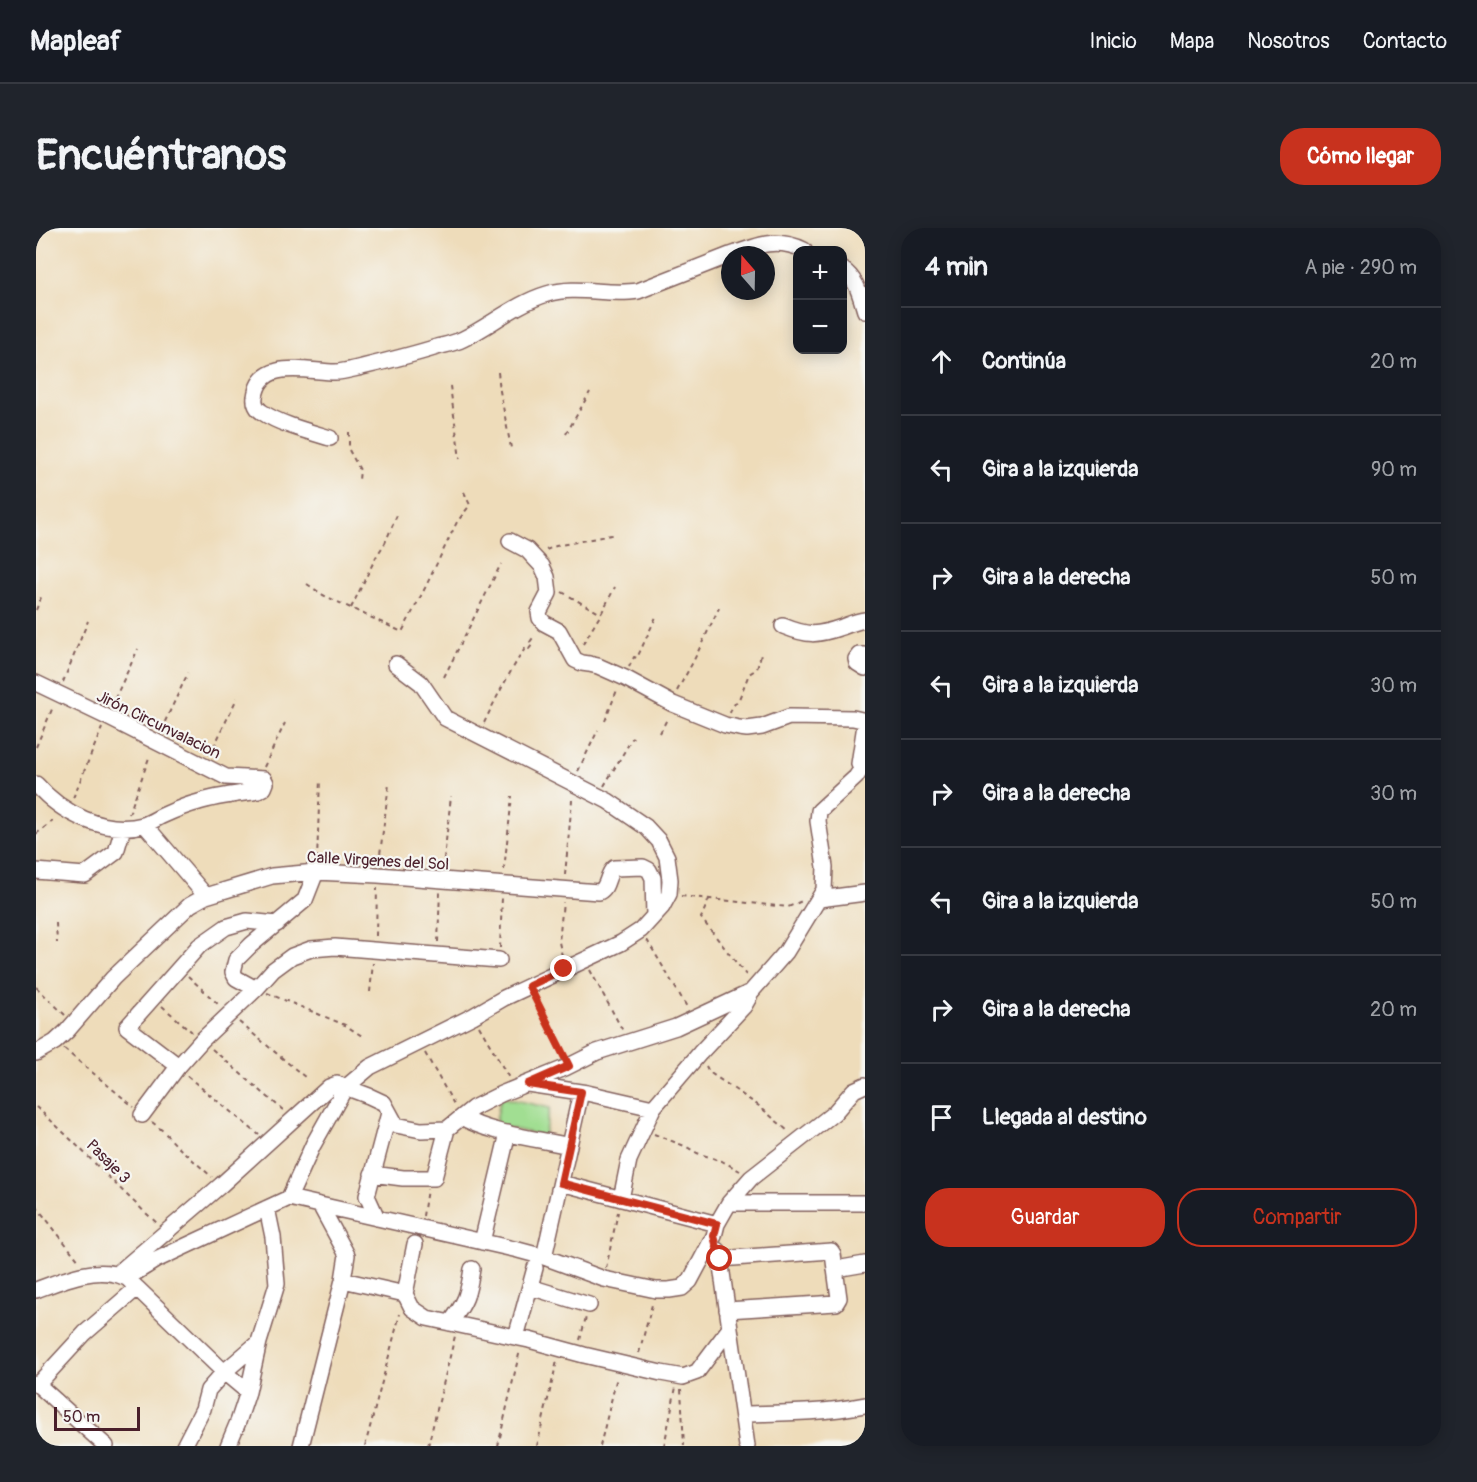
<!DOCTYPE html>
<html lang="es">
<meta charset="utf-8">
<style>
body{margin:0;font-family:Pangolin,sans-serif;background:#20242c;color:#f1f3f6}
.controls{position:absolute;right:18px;top:18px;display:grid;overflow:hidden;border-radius:12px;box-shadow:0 3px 15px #0003}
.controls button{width:54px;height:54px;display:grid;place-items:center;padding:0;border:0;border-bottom:2px solid #363941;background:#171b24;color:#f1f3f6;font:30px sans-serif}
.compass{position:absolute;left:685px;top:18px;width:54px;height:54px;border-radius:50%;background:#171b24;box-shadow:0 3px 15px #0003;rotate:340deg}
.scale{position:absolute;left:18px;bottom:15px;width:86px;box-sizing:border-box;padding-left:6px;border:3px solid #4a1f2b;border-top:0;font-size:16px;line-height:21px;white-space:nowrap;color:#4a1f2b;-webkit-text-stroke:4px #f6f6f2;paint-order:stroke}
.stop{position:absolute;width:18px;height:18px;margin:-14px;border:4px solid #c8321e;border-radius:50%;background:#fff}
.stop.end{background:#c8321e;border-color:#fff;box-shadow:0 2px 6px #0008}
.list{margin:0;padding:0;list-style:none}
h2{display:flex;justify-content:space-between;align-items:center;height:78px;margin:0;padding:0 24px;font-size:26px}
h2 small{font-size:20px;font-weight:400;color:#9ea1a6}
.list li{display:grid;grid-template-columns:39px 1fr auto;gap:18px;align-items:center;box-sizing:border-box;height:108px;padding:0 24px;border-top:2px solid #363941}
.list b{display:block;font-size:22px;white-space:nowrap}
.list em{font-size:20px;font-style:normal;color:#9ea1a6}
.actions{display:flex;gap:12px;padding:18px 24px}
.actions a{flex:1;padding:14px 0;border:2px solid #c8321e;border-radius:24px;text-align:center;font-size:21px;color:#c8321e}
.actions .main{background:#c8321e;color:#fff}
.icon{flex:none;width:33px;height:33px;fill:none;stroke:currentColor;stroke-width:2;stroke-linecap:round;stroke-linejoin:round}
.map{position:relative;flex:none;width:829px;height:1218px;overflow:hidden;border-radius:24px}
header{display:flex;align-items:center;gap:36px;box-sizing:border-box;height:84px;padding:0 30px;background:#171b24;border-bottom:2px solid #363941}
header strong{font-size:28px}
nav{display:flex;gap:33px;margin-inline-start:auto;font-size:21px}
.intro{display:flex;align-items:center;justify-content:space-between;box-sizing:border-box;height:144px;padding:0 36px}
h1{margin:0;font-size:42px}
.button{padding:15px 27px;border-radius:24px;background:#c8321e;color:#fff;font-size:21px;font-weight:700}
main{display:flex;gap:36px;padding:0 36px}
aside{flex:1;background:#171b24;border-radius:24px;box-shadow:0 3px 15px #0003}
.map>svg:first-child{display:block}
.green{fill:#a1de92;stroke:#767e5e;stroke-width:1.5}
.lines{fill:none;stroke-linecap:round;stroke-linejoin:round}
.minor-casing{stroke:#83615d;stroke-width:18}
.path{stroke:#83615d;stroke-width:2;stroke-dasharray:4.5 4.5;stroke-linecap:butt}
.minor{stroke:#fff;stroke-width:15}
.route{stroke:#c8321e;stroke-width:8}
.labels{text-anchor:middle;stroke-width:4.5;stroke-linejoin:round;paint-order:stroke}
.street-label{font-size:16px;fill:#4a1f2b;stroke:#f6f6f2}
</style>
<header>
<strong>Mapleaf</strong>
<nav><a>Inicio</a><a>Mapa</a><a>Nosotros</a><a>Contacto</a></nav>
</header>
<div class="intro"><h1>Encuéntranos</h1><a class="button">Cómo llegar</a></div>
<main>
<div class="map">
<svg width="829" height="1218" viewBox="0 0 829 1218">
<rect width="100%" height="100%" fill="#f6f6f2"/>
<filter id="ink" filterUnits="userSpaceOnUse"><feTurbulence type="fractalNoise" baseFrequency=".0167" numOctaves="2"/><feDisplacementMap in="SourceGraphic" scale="12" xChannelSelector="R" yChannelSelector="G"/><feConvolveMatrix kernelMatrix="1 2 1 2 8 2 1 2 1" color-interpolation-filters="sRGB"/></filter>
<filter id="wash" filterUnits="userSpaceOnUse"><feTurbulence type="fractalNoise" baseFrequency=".008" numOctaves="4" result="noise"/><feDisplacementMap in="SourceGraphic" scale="24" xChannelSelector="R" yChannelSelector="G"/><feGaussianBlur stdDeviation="1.35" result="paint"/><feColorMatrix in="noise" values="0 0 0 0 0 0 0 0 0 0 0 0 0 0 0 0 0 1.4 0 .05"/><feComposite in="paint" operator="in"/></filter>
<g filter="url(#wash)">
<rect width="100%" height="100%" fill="#eedcba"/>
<!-- green -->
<path class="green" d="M465 869 514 880 508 908 459 897Z"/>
</g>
<g filter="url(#ink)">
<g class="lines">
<!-- minor casing -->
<g class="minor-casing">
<path id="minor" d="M695 27C721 17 741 9 768 22
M806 41C821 51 824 67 829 83
M294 210C274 204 243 196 226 184 221 181 218 175 219 169 224 129 272 144 299 144 308 144 317 141 326 139 351 133 376 127 401 119 409 117 419 115 427 111 455 97 481 75 511 66 541 57 572 68 602 63L694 27
M474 313 491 322 506 338 511 349 513 365 503 384 504 390 508 395 523 403 539 432 546 435 553 436 562 438 589 450 637 476 689 497 703 500 711 501 726 499 753 489 817 490 826 492 829 497 823 536 825 541
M747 398C772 408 780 408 806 399 814 396 821 393 829 392
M829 427H823L820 431 821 435 829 440
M0 455 71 489 190 549 228 551 230 555 228 560 222 563C203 566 181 568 163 574 151 577 139 582 128 587 121 590 114 595 107 597 68 607 25 585 0 556
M109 597 170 668
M0 643 49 647 80 624 87 600
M783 671 829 665
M220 761 200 750 197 744 200 732 215 717 269 672 280 644
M0 825 19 814 31 803 77 750 154 677 170 668 236 648 280 644 342 647 563 664C573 659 570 647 578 640L607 639 613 642 617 650 618 687
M137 834 91 799 163 718 190 699 211 693 241 696
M492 856 551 865 617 880
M106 887 141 840 166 812 220 761 237 742 256 728 275 721 299 719 463 732
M426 889C450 905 504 911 533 918
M336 946 367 950H398L411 901
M525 955 681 996
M253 970 277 917 309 860 334 839 437 788 468 770 585 715 605 702 626 679 633 666 634 652 631 629 623 613 610 599 572 573 409 490 385 455 360 436
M585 971 593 932 617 880 664 825 708 778 712 771 715 764
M693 975H829
M341 990 331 968 353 885
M446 1014 472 905
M379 1016 369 1066 376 1080 391 1090 493 1112 548 1127 625 1145 647 1149 661 1144 694 1100
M682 1022 684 1031 711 1218
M508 1029 545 864
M684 1031 795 1023 797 1026 803 1070 800 1075 691 1082
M800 1041 829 1036
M81 1046 185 957 293 859 301 856 333 868 348 875 360 897 385 902 411 901 437 880 465 866 529 840 561 824 640 799 715 764 750 724 788 662 789 639 782 593 783 583 820 549 829 535
M307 1052 369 1066
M494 1059 553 1077
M101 1060 188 1144 212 1164
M0 1062C27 1052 60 1037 88 1049
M414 1095C430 1074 432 1067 436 1041
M480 1109 499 1040
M0 1155 70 1218
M2 1156 49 1105 101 1060 91 1050 120 1032 152 1017 253 970 482 1022 508 1029 568 1051 620 1062H633L646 1060 654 1053 678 1008 681 996 693 975 715 950 798 885 818 862 829 857
M707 1186C748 1185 788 1185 829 1177
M148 1218 167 1181 172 1162 188 1144 223 1114
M192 1218 202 1194 212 1164 223 1114 241 1056 237 1009 231 980
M265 1218 307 1052 311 1027 284 977"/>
</g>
<!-- path -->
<path class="path" d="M462 144 464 163 475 220
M414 158 424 231
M313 204V222L324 242 323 252
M530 206 554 164
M510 322 520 318 580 306
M271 356 287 367 366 404 389 360 421 294 434 277 428 264
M526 364 565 386
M315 380 340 329 349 315 361 287
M0 382 6 367
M547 416 565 386 579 359
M593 439 598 429 601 430 620 389
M408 449 465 336
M27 454 52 393
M641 463 657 434 683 380
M75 479 102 421
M694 485 696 479 703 471 713 446 721 441 726 423
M569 493 581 462
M448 495C461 468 474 443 490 419L493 421 496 417 494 414 499 407
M125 502 152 445
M624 505 632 489
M0 519 17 479
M174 527 201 470
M228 539 249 495
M542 543 562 502
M568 558 597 509
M37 570 66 500
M93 586 114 527
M0 606 17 593
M281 632 284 551
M343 634 353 556
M407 640 415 568
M468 642 476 568
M529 647 536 572
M645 668 752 679 766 673
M673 671 665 690 710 747
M20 695 21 715
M340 708 341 660
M611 712 651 779
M402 714 404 663
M464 720 466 669
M526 728 523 714 527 674
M554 742 587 803
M152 748 183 777
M0 759 29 787
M334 764 337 735
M231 765 309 797 326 808
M498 768 528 828
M126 778 156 804
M203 794 270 850
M443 798 473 850
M28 821 98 879
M176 821 247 882
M389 825 419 878
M670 838 673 844 723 878 752 903
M151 848 223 907
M0 879C42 916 79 958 121 995
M116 894 127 903 142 919 176 949
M618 906 651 919 661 925 686 933 704 943
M0 978 43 1033
M387 988 391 961
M570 1040 582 984
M544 1112 550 1089
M603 1125 617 1073
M645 1161 648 1218
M329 1218 364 1086
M392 1218 419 1108
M462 1218 484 1122
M501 1218 521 1133
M564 1218 581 1149
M628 1218 640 1159"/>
<!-- minor -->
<use href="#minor" class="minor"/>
</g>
</g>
<g class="lines" filter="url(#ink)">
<!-- route -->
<path class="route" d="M528 741 493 758 533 838 492 856 545 864 525 955 681 996 678 1008 684 1031"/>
</g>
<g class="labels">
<!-- street labels -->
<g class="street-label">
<text transform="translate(123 496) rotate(26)" y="6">Jirón Circunvalacion</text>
<text transform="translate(342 632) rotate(3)" y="6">Calle Virgenes del Sol</text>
<text transform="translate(73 933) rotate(45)" y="6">Pasaje 3</text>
</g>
</g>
</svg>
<div class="controls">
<button>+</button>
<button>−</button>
</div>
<svg class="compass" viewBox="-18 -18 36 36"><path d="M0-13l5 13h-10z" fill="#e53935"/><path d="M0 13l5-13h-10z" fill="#9ea1a6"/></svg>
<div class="scale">50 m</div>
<div class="stop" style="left:684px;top:1031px"></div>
<div class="stop end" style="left:528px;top:741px"></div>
</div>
<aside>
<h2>4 min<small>A pie · 290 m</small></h2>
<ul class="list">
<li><svg class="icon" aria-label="ahead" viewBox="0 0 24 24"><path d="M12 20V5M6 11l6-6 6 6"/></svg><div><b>Continúa</b></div><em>20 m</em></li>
<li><svg class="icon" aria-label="left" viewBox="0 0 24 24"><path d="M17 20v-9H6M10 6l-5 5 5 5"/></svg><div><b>Gira a la izquierda</b></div><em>90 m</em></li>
<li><svg class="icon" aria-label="right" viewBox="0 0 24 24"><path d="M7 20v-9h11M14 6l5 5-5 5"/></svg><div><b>Gira a la derecha</b></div><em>50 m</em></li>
<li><svg class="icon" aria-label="left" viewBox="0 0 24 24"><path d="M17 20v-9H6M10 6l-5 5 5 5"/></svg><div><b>Gira a la izquierda</b></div><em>30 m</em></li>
<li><svg class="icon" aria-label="right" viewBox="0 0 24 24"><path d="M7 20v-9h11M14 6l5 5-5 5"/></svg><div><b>Gira a la derecha</b></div><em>30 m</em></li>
<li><svg class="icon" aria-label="left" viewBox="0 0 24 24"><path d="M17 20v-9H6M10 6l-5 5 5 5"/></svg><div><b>Gira a la izquierda</b></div><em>50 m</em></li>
<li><svg class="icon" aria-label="right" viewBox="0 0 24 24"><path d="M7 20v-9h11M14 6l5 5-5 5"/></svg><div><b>Gira a la derecha</b></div><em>20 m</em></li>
<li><svg class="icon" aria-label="arrive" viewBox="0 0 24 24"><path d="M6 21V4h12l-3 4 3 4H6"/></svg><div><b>Llegada al destino</b></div></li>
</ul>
<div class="actions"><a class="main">Guardar</a><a>Compartir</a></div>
</aside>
</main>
